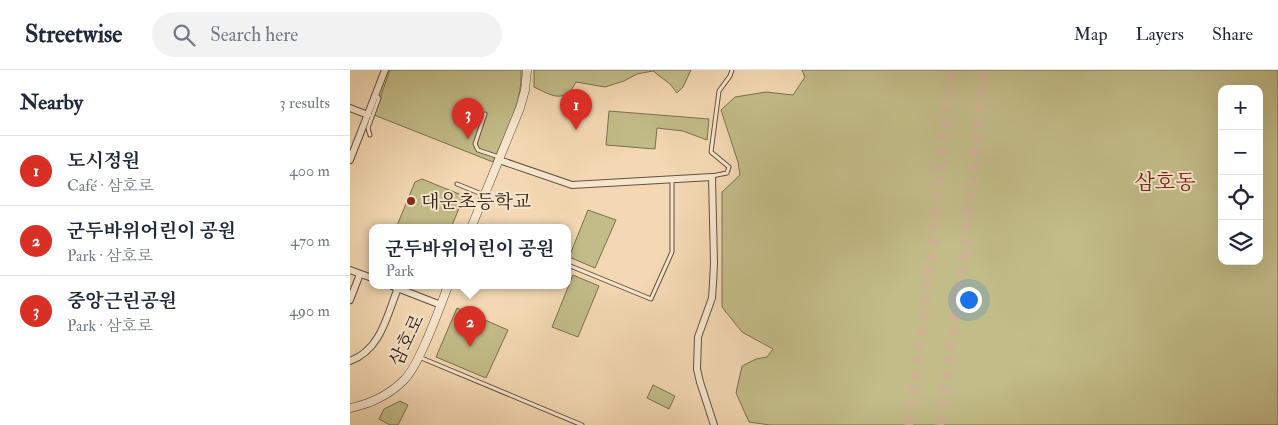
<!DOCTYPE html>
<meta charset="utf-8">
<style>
body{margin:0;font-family:"IM FELL Double Pica","Noto Serif KR",serif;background:#f2f2f3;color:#1f2937}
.controls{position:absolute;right:15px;top:15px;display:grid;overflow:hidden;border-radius:10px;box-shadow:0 5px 20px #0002}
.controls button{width:45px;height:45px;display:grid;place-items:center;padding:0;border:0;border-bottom:1px solid #e0e1e3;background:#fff;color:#1f2937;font:25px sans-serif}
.you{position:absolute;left:618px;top:229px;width:18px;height:18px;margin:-12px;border:4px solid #fff;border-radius:50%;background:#1a73e8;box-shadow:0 0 0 8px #1a73e833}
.badge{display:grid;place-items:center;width:32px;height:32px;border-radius:50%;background:#d93025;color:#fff;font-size:16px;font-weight:700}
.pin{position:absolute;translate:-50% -41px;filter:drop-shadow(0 1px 2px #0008)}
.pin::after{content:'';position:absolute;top:26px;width:18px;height:15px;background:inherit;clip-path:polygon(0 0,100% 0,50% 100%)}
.popup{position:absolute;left:19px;top:154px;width:202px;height:65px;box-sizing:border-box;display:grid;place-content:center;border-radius:10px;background:#fff;filter:drop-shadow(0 1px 4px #0005);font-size:16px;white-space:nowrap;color:#747a83}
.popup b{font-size:19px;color:#1f2937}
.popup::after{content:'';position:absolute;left:50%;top:100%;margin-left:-10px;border:10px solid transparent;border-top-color:#fff}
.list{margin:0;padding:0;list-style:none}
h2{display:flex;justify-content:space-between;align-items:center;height:65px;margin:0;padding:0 20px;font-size:21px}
h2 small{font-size:16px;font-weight:400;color:#747a83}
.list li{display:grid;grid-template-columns:32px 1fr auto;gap:15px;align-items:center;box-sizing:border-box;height:70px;padding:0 20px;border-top:1px solid #e0e1e3}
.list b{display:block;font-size:19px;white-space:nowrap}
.list p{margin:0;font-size:16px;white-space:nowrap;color:#747a83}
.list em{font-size:16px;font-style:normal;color:#747a83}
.icon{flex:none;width:28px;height:28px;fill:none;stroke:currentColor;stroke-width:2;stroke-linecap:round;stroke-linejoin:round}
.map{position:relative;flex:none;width:928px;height:355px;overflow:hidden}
header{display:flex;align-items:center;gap:30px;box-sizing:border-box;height:70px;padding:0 25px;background:#fff;border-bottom:1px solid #e0e1e3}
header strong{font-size:24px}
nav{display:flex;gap:28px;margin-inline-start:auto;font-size:18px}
.search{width:350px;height:45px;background:#f2f2f3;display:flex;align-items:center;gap:12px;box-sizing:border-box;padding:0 18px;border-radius:28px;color:#747a83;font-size:19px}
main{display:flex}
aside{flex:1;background:#fff}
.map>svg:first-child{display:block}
.green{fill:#c2bc88;stroke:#7a704e;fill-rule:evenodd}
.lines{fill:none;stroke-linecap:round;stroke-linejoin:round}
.trunk-tunnel{stroke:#ccb493;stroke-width:10;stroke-dasharray:10 5;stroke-linecap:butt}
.service-casing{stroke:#62513c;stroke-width:5}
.minor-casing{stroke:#62513c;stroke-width:8}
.tertiary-casing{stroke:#62513c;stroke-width:9}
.service{stroke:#f7e6ce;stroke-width:3}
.minor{stroke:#f7e6ce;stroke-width:6}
.tertiary{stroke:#f7e6ce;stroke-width:8}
.poi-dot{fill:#8f2418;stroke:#f7e6ce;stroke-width:2}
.labels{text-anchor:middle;stroke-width:4;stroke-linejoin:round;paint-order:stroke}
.poi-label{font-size:19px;fill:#312415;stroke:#f7e6ce;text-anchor:start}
.street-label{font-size:19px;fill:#312415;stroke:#f7e6ce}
.quarter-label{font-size:21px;fill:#7a1f14;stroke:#f7e6ce}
</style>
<header>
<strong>Streetwise</strong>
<div class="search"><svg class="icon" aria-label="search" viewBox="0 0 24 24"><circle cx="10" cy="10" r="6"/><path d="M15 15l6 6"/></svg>Search here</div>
<nav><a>Map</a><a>Layers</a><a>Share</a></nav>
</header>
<main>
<aside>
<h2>Nearby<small>3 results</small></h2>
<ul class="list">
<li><span class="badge">1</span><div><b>도시정원</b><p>Café · 삼호로</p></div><em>400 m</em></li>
<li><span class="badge">2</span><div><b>군두바위어린이 공원</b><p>Park · 삼호로</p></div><em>470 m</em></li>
<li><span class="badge">3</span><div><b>중앙근린공원</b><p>Park · 삼호로</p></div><em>490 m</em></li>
</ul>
</aside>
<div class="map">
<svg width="928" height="355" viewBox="0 0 928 355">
<rect width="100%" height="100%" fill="#f3d8b3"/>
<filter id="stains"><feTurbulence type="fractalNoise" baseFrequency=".004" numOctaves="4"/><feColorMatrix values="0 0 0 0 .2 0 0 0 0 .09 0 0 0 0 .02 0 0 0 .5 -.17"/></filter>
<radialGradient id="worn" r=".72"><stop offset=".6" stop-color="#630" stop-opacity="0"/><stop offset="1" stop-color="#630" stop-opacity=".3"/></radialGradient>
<!-- green -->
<path class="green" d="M40 0H171C173 33 155 63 143 92L24 45Z
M184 0H341L333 17 327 23 320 14 303 1 287 4 274 11 255 17 226 12C214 35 201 25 184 17Z
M452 0H928V355H420L399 352 386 323 392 296 406 289 417 287 423 279 392 262 372 237V122L390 105 388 92 371 40 385 27 416 22 443 25 455 7ZM872 19H909V191H872Z
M259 41 359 49 357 70 333 61 307 58 305 79 256 75Z
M72 109 114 126 101 158H46L65 112Z
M238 140 266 150 245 198 219 187Z
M223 205 249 216 228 267 202 257Z
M107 238 158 260 136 308 86 287Z
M303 315 325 326 319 339 297 328Z
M50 331 58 335 48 355H40L29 349 34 339Z"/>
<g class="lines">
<!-- trunk-tunnel -->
<path class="trunk-tunnel" d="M558 355 574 244 601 0
M589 355C608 237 623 119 633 0"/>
<!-- service casing -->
<g class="service-casing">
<path id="service" d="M135 44 125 74 128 80 149 87
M20 65 18 58 29 28 26 25
M362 106 377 103 379 97 361 82 369 21 380 6 382 0
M107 114 134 125
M218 195 301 229 322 182V109
M69 287 232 355"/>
</g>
<!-- minor casing -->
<g class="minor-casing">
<path id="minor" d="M0 38 18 45
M0 90 35 0
M149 90 222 115 362 107 364 193 363 213 362 228 348 267 347 299 350 312 364 355
M0 200 22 208
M42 216 91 235
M0 230 10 204
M0 291C31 280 37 245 48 218"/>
</g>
<!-- tertiary casing -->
<g class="tertiary-casing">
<path id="tertiary" d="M121 158 170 38 175 20 177 0
M0 338C20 334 40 324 54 310 70 294 89 239 98 216"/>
</g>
<!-- service -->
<use href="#service" class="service"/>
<!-- minor -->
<use href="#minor" class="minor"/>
<!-- tertiary -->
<use href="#tertiary" class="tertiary"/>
</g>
<!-- markers -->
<circle class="poi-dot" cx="61" cy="131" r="5"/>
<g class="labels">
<!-- poi labels -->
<g class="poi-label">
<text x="71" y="138">대운초등학교</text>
</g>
<!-- street labels -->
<g class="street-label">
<text transform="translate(56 270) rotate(-64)" y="7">삼호로</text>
</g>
<!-- quarter labels -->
<g class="quarter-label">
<text x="815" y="119">삼호동</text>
</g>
</g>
<rect width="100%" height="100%" filter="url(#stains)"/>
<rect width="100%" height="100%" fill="url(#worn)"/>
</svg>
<div class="controls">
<button>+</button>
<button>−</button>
<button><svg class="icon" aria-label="locate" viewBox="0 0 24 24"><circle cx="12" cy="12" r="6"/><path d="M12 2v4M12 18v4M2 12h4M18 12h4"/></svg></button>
<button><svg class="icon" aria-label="layers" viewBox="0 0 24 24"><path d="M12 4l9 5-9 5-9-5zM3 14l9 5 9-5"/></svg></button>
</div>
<div class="you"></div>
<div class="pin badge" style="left:226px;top:60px">1</div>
<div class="pin badge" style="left:120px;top:277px">2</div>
<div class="popup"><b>군두바위어린이 공원</b>Park</div>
<div class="pin badge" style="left:118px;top:69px">3</div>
</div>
</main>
